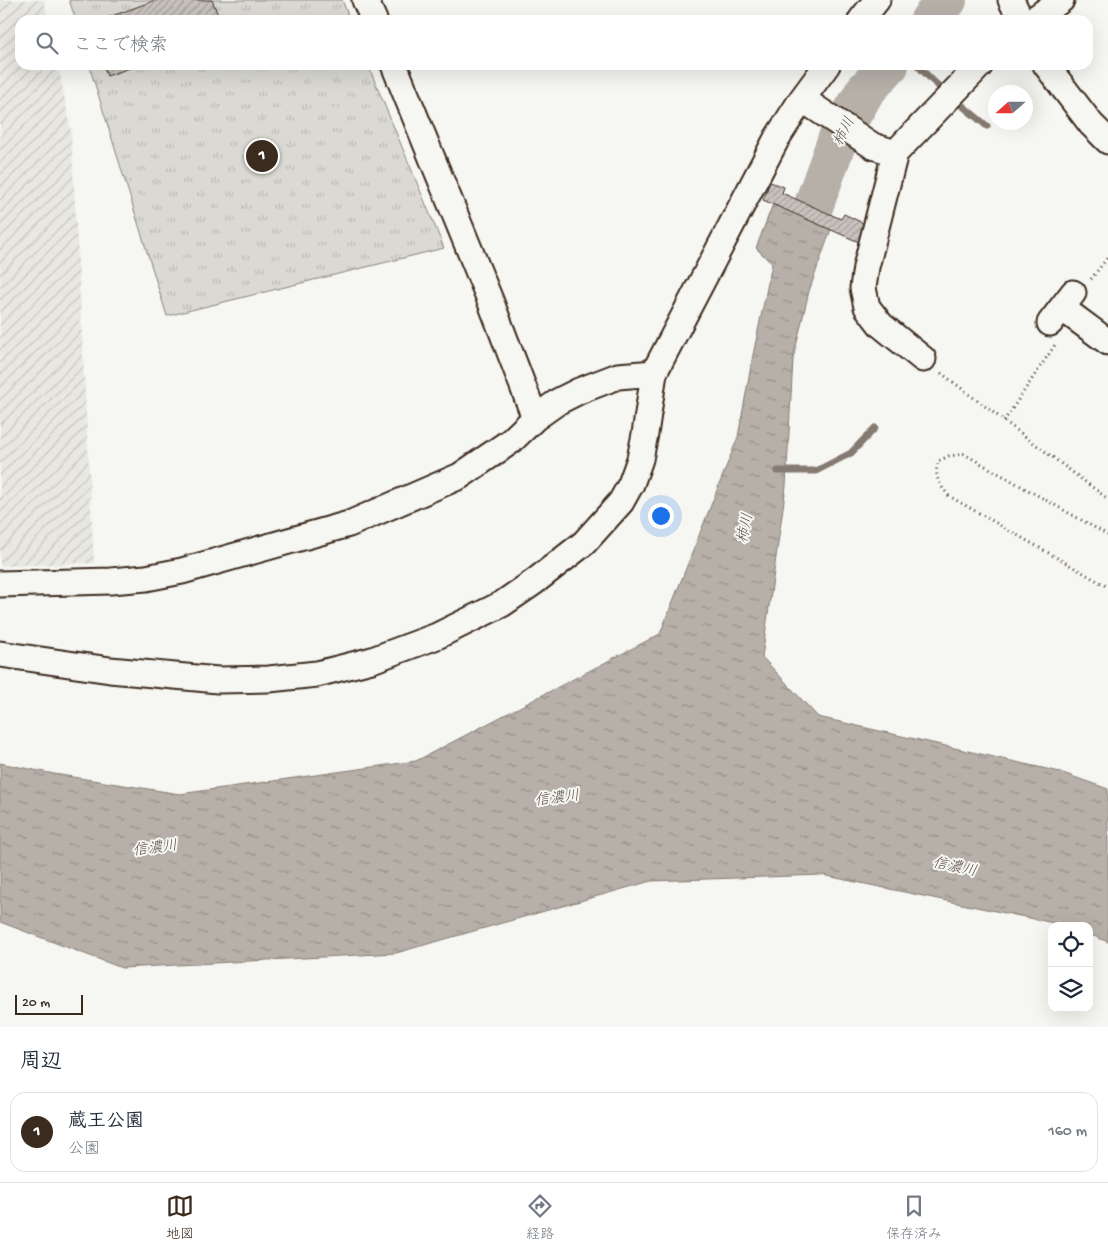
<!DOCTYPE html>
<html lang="ja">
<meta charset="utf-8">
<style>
body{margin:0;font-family:"Gochi Hand","Klee One",sans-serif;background:#f6f6f7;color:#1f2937}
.controls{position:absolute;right:15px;bottom:15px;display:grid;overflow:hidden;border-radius:10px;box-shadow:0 5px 20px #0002}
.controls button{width:45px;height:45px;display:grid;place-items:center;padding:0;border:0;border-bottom:1px solid #e0e1e3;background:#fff;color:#1f2937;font:25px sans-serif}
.compass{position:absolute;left:988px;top:85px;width:45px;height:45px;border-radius:50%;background:#fff;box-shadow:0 5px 20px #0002;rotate:249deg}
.scale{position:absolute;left:15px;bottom:12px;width:68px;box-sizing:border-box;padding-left:5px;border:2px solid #3b2a1e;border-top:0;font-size:14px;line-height:18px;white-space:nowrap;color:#3b2a1e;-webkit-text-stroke:4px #f6f6f2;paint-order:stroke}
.you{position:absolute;left:660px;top:515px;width:18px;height:18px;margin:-12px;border:4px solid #fff;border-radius:50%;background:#1a73e8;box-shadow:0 0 0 8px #1a73e833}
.badge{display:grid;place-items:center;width:32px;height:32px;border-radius:50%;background:#3b2a1e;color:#fff;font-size:16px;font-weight:700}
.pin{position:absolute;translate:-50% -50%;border:2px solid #fff;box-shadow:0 1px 5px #0006}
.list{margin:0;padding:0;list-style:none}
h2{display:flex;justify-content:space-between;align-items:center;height:65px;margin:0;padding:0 20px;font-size:21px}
h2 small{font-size:16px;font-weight:400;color:#747a83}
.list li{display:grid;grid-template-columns:32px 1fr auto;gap:15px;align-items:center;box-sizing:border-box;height:80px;margin:0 10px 10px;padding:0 10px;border:1px solid #e0e1e3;border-radius:15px}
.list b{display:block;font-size:19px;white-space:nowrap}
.list p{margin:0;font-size:16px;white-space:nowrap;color:#747a83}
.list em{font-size:16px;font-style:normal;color:#747a83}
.icon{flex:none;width:28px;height:28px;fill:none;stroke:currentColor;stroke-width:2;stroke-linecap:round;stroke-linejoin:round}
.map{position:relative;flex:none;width:1108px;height:1027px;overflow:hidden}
.search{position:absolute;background:#fff;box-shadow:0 5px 20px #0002;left:15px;right:15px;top:15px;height:55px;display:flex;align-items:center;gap:12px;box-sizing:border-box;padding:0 18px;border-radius:15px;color:#747a83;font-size:19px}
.sheet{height:155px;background:#fff}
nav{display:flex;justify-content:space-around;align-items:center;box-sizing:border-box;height:70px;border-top:1px solid #e0e1e3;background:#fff;font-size:14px;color:#747a83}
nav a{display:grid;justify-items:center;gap:2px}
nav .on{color:#3b2a1e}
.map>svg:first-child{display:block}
.industrial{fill:url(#industrial-furrows)}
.park{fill:url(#park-tufts);stroke:#8a8278}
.water{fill:url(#water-ripples);stroke:#857a71}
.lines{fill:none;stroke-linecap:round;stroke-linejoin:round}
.stream{stroke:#857a71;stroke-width:7}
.river{stroke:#b6b0a9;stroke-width:40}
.building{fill:url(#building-hatch);stroke:#3b2a1e}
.minor-casing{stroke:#3b2a1e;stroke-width:29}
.path{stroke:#3b2a1e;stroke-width:3;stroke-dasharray:1 4;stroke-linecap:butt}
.minor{stroke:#f6f6f2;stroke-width:25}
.labels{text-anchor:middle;stroke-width:4;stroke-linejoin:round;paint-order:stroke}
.water-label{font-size:15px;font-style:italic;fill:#605248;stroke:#f6f6f2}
</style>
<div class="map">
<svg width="1108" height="1027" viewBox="0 0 1108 1027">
<defs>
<pattern id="industrial-furrows" width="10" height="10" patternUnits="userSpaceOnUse" patternTransform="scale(1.25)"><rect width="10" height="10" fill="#e8e7e2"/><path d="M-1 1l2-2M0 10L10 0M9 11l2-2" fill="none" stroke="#c8c6c1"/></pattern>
<pattern id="park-tufts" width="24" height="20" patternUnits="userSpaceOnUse" patternTransform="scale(1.25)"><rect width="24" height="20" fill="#dad9d3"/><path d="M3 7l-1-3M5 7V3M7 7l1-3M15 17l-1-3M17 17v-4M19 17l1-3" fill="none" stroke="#bcbab5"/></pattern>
<pattern id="water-ripples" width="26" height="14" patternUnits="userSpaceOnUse" patternTransform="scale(1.25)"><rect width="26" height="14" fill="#b6b0a9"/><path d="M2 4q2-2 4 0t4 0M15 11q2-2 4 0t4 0" fill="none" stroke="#958f89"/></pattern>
<pattern id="building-hatch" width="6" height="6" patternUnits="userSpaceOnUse" patternTransform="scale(1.25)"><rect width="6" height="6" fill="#c8c3be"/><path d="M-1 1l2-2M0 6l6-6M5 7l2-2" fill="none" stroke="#a49f9a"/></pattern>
</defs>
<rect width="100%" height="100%" fill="#f6f6f2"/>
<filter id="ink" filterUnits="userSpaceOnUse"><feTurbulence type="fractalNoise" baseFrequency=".02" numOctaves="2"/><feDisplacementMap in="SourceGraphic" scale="10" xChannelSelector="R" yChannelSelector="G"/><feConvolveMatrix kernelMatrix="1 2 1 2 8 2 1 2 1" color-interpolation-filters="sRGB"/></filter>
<g filter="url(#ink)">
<!-- industrial -->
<path class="industrial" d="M0 0H44L48 20H20V65H58L71 130 94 563 0 566Z"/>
<!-- park -->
<path class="park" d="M69 0H342L350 20H76Z
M89 65H368L444 248 167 316Z"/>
<!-- water -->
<path class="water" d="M773 204 831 229 809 291 793 359 786 486 762 657 818 717 1060 772 1108 789V942L1089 934V926H1068L822 875 651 881 396 953 122 968 0 922V763L54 774 180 794 416 761 660 634 738 437 753 355 772 264 756 248Z"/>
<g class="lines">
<!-- stream -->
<path class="stream" d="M917 65 935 83 987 126
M778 471H816L851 453 875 428"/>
<!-- river -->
<path class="river" d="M930 20 947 0
M813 207 838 138 865 91 889 65"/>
</g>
<!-- building -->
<path class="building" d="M156 0H212L220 20H101Z
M103 65H138L107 76Z
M770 182 784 187 782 193 841 219 844 214 867 225 861 243 763 200Z"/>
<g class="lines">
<!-- minor casing -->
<g class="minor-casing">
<path id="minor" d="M365 0 374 20
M1011 0 1021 20
M861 20 877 0
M1033 20 1061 0
M394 65 490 300 535 418
M1046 65 1091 124 1108 141
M802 99 873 146 895 153
M1062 308 1108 342
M1050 323 1073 293
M923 359 881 325 867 307 863 288 866 267 895 153 980 65
M0 584 111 581 146 578 182 571 349 524 460 476 511 441 535 418 559 401 579 391 618 376 654 373
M0 654 110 670 218 680 269 679 317 674 372 660 437 636 502 604 534 582 584 543 621 502 631 484 640 459 645 434 654 373 777 138 802 99 827 65"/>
</g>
<!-- path -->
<path class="path" d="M1091 279 1108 257
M941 373 1108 499
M1004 421 1055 345
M1108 535 964 454 949 456 938 461C934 477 939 484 949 496L1108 587"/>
<!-- minor -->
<use href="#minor" class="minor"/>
</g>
</g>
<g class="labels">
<!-- water labels -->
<g class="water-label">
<text transform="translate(843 131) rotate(-63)" y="5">柿川</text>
<text transform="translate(744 528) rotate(-78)" y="5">柿川</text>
<text transform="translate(557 797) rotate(-7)" y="5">信濃川</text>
<text transform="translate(155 847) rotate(-7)" y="5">信濃川</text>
<text transform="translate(955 866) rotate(12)" y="5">信濃川</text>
</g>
</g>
</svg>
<div class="controls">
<button><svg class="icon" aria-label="locate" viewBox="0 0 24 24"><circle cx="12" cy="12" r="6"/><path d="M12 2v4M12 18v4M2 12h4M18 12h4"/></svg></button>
<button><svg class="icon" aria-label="layers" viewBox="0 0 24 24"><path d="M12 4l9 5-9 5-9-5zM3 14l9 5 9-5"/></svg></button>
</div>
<svg class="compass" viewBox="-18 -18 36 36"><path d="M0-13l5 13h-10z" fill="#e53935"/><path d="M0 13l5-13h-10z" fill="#747a83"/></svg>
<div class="scale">20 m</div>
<div class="you"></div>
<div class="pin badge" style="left:262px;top:156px">1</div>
<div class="search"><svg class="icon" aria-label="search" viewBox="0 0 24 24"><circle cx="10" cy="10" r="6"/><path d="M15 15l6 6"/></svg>ここで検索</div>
</div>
<section class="sheet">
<h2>周辺<small></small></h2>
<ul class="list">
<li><span class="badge">1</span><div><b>蔵王公園</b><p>公園</p></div><em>160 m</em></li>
</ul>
</section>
<nav>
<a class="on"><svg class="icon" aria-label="map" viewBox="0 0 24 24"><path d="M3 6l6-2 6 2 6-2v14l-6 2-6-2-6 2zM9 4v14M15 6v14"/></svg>地図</a>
<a><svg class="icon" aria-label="directions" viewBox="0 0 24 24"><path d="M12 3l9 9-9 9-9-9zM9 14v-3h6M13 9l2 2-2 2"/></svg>経路</a>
<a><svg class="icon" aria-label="saved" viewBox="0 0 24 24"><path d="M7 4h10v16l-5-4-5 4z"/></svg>保存済み</a>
</nav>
